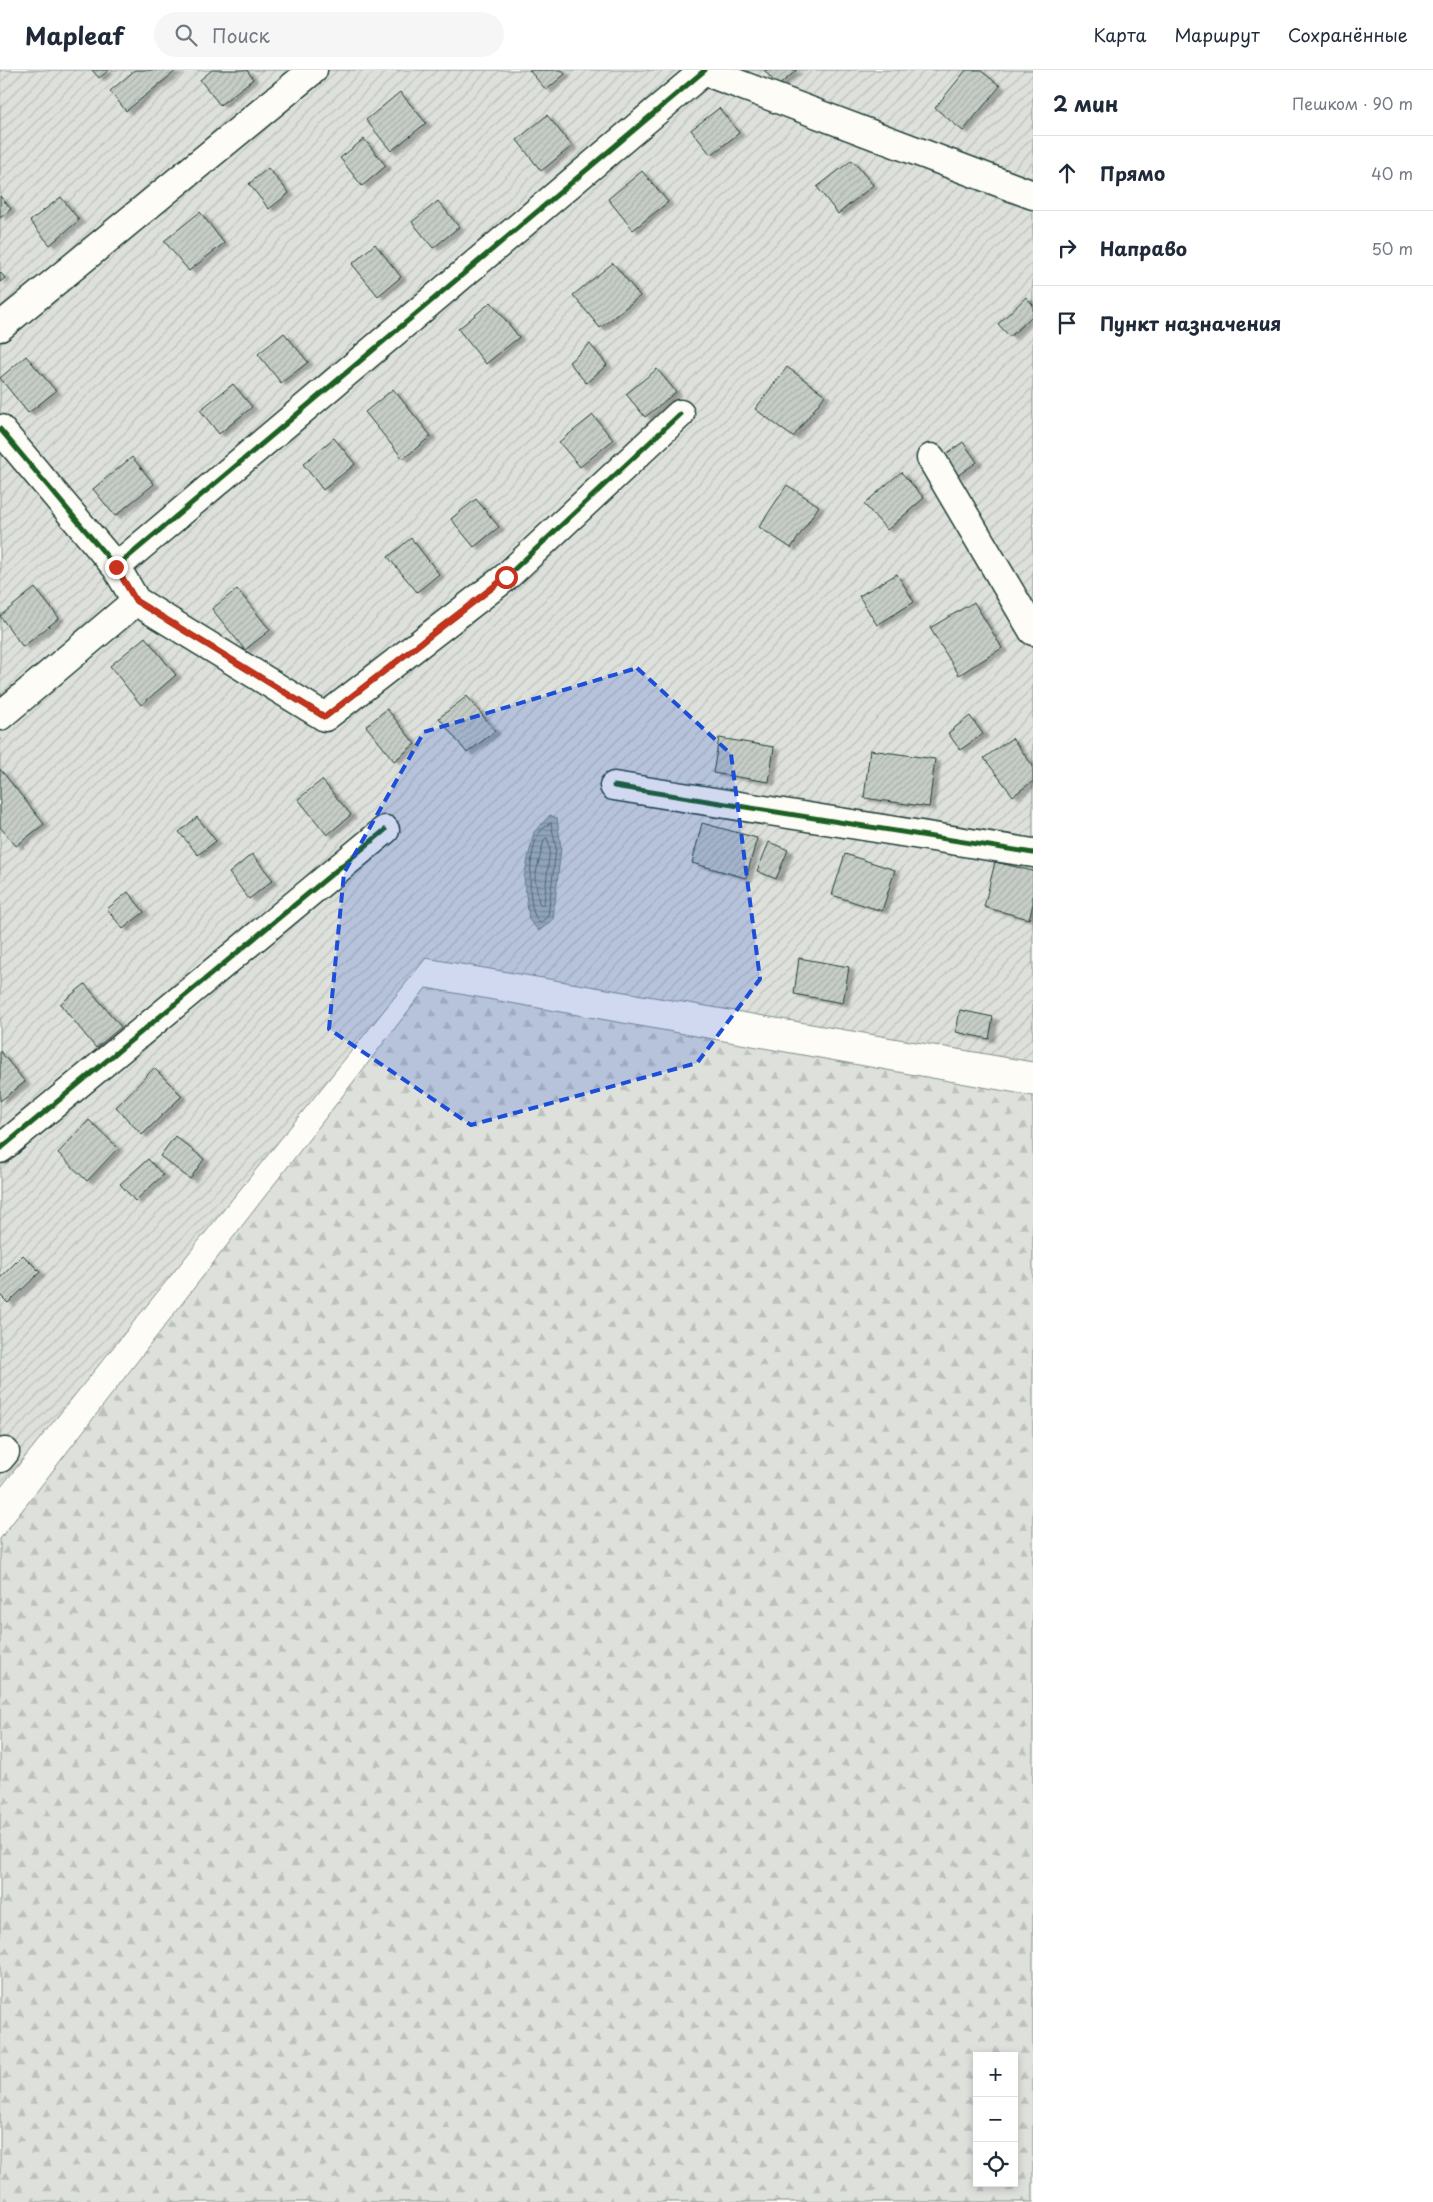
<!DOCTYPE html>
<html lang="ru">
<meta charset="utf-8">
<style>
body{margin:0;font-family:"Playpen Sans",sans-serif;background:#f6f6f7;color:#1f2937}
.controls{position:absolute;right:15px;bottom:15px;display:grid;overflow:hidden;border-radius:0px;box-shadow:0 2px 8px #0003}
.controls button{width:45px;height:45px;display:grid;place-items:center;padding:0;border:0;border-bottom:1px solid #e0e1e3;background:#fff;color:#1f2937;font:25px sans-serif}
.stop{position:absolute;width:15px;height:15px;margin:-11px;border:4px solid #c8321e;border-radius:50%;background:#fff}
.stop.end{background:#c8321e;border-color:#fff;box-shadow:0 1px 5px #0008}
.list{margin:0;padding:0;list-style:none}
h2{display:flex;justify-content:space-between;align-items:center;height:65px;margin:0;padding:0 20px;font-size:21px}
h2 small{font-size:16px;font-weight:400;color:#747a83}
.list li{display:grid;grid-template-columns:32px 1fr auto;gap:15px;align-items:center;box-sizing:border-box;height:75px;padding:0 20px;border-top:1px solid #e0e1e3}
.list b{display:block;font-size:19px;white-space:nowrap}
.list em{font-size:16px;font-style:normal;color:#747a83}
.icon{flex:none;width:28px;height:28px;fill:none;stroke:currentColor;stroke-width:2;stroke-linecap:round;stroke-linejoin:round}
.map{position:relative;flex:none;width:1033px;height:2132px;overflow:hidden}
header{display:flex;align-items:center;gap:30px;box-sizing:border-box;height:70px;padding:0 25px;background:#fff;border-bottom:1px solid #e0e1e3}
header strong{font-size:24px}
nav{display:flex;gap:28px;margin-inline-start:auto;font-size:18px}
.search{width:350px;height:45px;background:#f6f6f7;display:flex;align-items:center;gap:12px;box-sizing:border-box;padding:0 18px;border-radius:28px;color:#747a83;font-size:19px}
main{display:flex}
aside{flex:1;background:#fff}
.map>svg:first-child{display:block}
.forest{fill:url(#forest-firs);stroke:#7e8e88;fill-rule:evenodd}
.garden{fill:url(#garden-furrows);stroke:#7e8e88}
.water{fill:url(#water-rules);stroke:#75877f}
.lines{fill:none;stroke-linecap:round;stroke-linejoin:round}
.shore{stroke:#586e66;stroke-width:1}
.building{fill:url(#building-hatch);stroke:#1f3d34;filter:url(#shadow)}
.minor-casing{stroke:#1f3d34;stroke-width:31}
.minor{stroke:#fdfcf7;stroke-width:28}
.cycleway-casing{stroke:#fdfcf7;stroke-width:8}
.cycleway{stroke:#1b5e20;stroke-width:5}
.route{stroke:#c8321e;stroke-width:6}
.marked{fill:#1d4ed8;fill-opacity:0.2;stroke:#1d4ed8;stroke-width:4;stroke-dasharray:10 6;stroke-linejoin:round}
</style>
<header>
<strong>Mapleaf</strong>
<div class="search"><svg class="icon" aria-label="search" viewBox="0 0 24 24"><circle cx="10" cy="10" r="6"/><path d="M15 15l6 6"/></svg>Поиск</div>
<nav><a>Карта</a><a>Маршрут</a><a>Сохранённые</a></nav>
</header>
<main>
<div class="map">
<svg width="1033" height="2132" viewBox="0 0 1033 2132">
<defs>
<pattern id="forest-firs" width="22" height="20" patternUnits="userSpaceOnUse" patternTransform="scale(1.25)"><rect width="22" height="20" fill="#dde0db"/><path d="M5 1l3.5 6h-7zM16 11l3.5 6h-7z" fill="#bdc1bd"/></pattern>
<pattern id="garden-furrows" width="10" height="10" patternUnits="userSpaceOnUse" patternTransform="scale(1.25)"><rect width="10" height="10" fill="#dde0db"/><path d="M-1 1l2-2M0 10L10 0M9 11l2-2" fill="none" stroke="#bdc1bd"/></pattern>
<pattern id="water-rules" width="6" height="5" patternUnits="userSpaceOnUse" patternTransform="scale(1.25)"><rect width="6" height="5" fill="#aeb8b1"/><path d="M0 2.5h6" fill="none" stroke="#8d9791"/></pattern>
<pattern id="building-hatch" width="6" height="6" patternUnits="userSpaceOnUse" patternTransform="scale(1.25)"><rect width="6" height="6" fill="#c6cdc7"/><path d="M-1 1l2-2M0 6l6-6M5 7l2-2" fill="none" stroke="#aab1ac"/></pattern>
<filter id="shadow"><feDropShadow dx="5.5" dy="3" stdDeviation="1" flood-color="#0004"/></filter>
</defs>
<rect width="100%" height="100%" fill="#fdfcf7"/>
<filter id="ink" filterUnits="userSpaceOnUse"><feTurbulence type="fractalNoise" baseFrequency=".02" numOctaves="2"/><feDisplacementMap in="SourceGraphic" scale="10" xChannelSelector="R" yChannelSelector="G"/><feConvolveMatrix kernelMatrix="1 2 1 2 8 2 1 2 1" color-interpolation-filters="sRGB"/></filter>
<g filter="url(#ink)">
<!-- forest -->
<path class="forest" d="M426 918 1033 1026V2132H0V1469ZM977 1986H1014V2113H977Z"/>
<!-- garden -->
<path class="garden" d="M0 0H1033V992L426 888 0 1418Z"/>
<!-- water -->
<path class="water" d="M550 745 557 748 561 778 553 850 539 861 529 850 524 807 534 762Z"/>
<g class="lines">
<!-- shore -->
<path class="shore" d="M551 753 556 778 548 846 540 853C525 842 529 778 539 763 542 759 547 755 551 753Z
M547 768 550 778 544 833 541 835 539 833 535 807 544 770Z"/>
</g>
<!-- building -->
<path class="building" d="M92 0H109L99 8Z
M135 0H177L126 41 110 21Z
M212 0H247L253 9 220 35 200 10Z
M529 0H562L565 4 546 20Z
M764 0H797L778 16Z
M966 0H980L1000 16 963 61 935 38Z
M400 22 426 53 391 81 366 50Z
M719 38 739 63 711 85 691 60Z
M547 45 572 76 541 101 517 70Z
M364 69 386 96 362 116 340 88Z
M852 90 873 115 838 144 817 117Z
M268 98 289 123 269 139 249 114Z
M642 101 668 132 633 160 608 129Z
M0 126 11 139 0 148Z
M61 127 79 150 50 175 30 151Z
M438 131 459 157 433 178 412 152Z
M200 142 224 173 189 201 164 171Z
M375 174 401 207 378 226 352 194Z
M613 193 640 226 600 258 573 225Z
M0 202 5 208 0 212Z
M1026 227 1033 235V245L1010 267 998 254Z
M491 232 519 267 486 294 458 259Z
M284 263 308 292 281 313 258 284Z
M590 274 607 295 586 313 569 292Z
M26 286 56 321 28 343 0 308Z
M787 297 825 325 793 367 755 339Z
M657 299 676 322 645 347 626 324Z
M233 314 252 337 219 364 200 340Z
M393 319 431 366 403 389 365 342Z
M593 345 613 370 580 397 559 372Z
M334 368 355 394 323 420 303 394Z
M963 372 977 392 957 406 943 386Z
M132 387 154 414 115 446 93 419Z
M901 402 924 428 887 460 864 434Z
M787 415 819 436 791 478 759 457Z
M476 429 499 457 474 477 451 449Z
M411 468 439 504 417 522 388 487Z
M897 504 914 532 877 555 859 526Z
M35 518 59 548 23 577 0 546Z
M237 519 270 560 245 580 212 539Z
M974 532 1002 578 959 605 930 558Z
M145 567 176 605 141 635 110 596Z
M467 626 495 661 467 683 439 648Z
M387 639 415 674 394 691 366 656Z
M970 646 983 664 960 680 948 663Z
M719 668 774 677 769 712 713 703Z
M1012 668 1033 696V711L1013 726 984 688Z
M870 680 935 689 929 737 864 728Z
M0 699 44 754 16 776 0 757Z
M322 710 351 745 327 765 298 729Z
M197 747 216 771 198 785 179 762Z
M702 753 757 768 746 808 692 793Z
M769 772 788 780 776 809 757 801Z
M252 784 273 810 249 829 229 803Z
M845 784 895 800 882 841 832 825Z
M995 792 1033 801V834L1029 849 984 837Z
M128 822 144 842 123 859 107 839Z
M799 888 849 897 843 933 794 924Z
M85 914 121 957 96 978 60 934Z
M960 940 993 947 989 969 956 962Z
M0 981 25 1012 0 1031Z
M154 998 182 1026 142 1065 116 1037Z
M89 1050 118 1078 87 1111 58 1083Z
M175 1066 204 1089 190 1109 160 1086Z
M148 1089 163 1105 135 1131 120 1114Z
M23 1185 40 1202 8 1233 0 1225V1208Z"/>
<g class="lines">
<!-- minor casing -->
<g class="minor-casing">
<path id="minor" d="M701 0 1033 125
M0 257 313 0
M0 359 116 497 136 531 325 647 506 507 680 344
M931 388 1033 561
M116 497 705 0
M0 646 136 531
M614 716 1033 783
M0 1079 385 760
M0 1388 5 1382"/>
</g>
<!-- minor -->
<use href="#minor" class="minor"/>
<!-- cycleway casing -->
<g class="cycleway-casing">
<path id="cycleway" d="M0 359 116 497 136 531 325 647 506 507 680 344
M116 497 705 0
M614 716 1033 783
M0 1079 385 760"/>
</g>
<!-- cycleway -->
<use href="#cycleway" class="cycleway"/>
</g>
</g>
<g class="lines" filter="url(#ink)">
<!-- route -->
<path class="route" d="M116 497 136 531 325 647 506 507"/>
</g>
<!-- marked area -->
<path class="marked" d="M637 598 731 684 760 909 697 993 471 1055 329 959 344 803 424 662Z"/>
</svg>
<div class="controls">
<button>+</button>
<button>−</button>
<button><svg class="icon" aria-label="locate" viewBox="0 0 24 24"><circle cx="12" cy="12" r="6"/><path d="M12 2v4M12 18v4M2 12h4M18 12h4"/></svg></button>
</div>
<div class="stop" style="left:506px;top:507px"></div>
<div class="stop end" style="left:116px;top:497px"></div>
</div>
<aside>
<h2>2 мин<small>Пешком · 90 m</small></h2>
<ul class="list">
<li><svg class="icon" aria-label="ahead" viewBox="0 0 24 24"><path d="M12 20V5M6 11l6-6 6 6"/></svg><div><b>Прямо</b></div><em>40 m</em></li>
<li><svg class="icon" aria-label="right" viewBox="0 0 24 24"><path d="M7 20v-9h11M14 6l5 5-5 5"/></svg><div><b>Направо</b></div><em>50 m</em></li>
<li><svg class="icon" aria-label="arrive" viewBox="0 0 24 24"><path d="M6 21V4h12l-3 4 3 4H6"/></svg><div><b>Пункт назначения</b></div></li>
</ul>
</aside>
</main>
